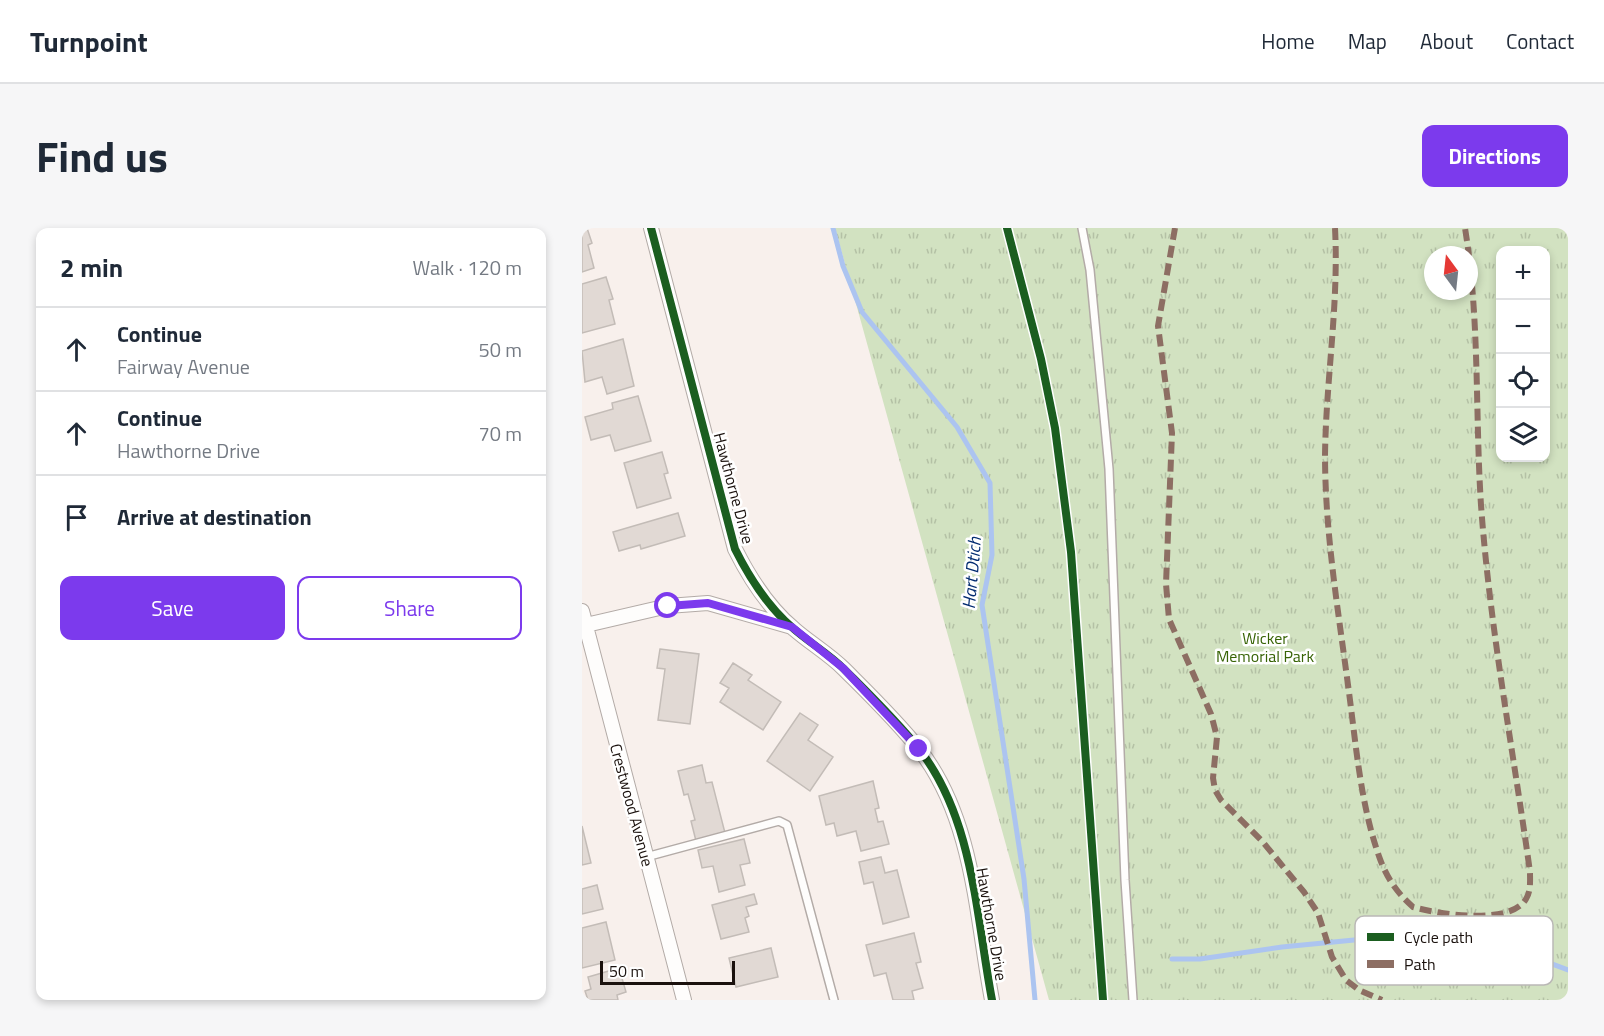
<!DOCTYPE html>
<meta charset="utf-8">
<style>
body{margin:0;font-family:"Titillium Web",sans-serif;background:#f6f6f7;color:#1f2937}
.controls{position:absolute;right:18px;top:18px;display:grid;overflow:hidden;border-radius:12px;box-shadow:0 3px 9px #0003}
.controls button{width:54px;height:54px;display:grid;place-items:center;padding:0;border:0;border-bottom:2px solid #e0e1e3;background:#fff;color:#1f2937;font:30px sans-serif}
.compass{position:absolute;left:842px;top:18px;width:54px;height:54px;border-radius:50%;background:#fff;box-shadow:0 3px 9px #0003;rotate:345deg}
.scale{position:absolute;left:18px;bottom:15px;width:135px;box-sizing:border-box;padding-left:6px;border:3px solid #1a110d;border-top:0;font-size:16px;line-height:21px;white-space:nowrap;color:#1a110d;-webkit-text-stroke:4px #fff;paint-order:stroke}
.stop{position:absolute;width:18px;height:18px;margin:-14px;border:4px solid #7c3aed;border-radius:50%;background:#fff}
.stop.end{background:#7c3aed;border-color:#fff;box-shadow:0 2px 6px #0008}
.list{margin:0;padding:0;list-style:none}
h2{display:flex;justify-content:space-between;align-items:center;height:78px;margin:0;padding:0 24px;font-size:26px}
h2 small{font-size:20px;font-weight:400;color:#747a83}
.list li{display:grid;grid-template-columns:39px 1fr auto;gap:18px;align-items:center;box-sizing:border-box;height:84px;padding:0 24px;border-top:2px solid #e0e1e3}
.list b{display:block;font-size:22px;white-space:nowrap}
.list p{margin:0;font-size:20px;white-space:nowrap;color:#747a83}
.list em{font-size:20px;font-style:normal;color:#747a83}
.actions{display:flex;gap:12px;padding:18px 24px}
.actions a{flex:1;padding:14px 0;border:2px solid #7c3aed;border-radius:12px;text-align:center;font-size:21px;color:#7c3aed}
.actions .main{background:#7c3aed;color:#fff}
.icon{flex:none;width:33px;height:33px;fill:none;stroke:currentColor;stroke-width:2;stroke-linecap:round;stroke-linejoin:round}
.map{position:relative;flex:none;width:986px;height:772px;overflow:hidden;border-radius:12px}
header{display:flex;align-items:center;gap:36px;box-sizing:border-box;height:84px;padding:0 30px;background:#fff;border-bottom:2px solid #e0e1e3}
header strong{font-size:28px}
nav{display:flex;gap:33px;margin-inline-start:auto;font-size:21px}
.intro{display:flex;align-items:center;justify-content:space-between;box-sizing:border-box;height:144px;padding:0 36px}
h1{margin:0;font-size:42px}
.button{padding:15px 27px;border-radius:12px;background:#7c3aed;color:#fff;font-size:21px;font-weight:700}
main{display:flex;gap:36px;padding:0 36px}
aside{flex:1;background:#fff;border-radius:12px;box-shadow:0 3px 9px #0003}
.map>svg:first-child{display:block}
.grass{fill:url(#grass-tufts);fill-rule:evenodd}
.lines{fill:none;stroke-linecap:round;stroke-linejoin:round}
.stream{stroke:#acc4f0;stroke-width:5}
.building{fill:#e1d9d4;stroke:#c3bcb7;stroke-width:1.5}
.lane-casing{stroke:#b3aba7;stroke-width:10}
.street-casing{stroke:#b3aba7;stroke-width:16}
.lane{stroke:#fefdfc;stroke-width:7}
.street{stroke:#fefdfc;stroke-width:14}
.quiet{stroke:#8d6e63;stroke-width:6;stroke-dasharray:12 6;stroke-linecap:butt}
.cycleway-casing{stroke:#fff;stroke-width:11}
.cycleway{stroke:#1b5e20;stroke-width:8}
.route{stroke:#7c3aed;stroke-width:8}
.labels{text-anchor:middle;stroke-width:5;stroke-linejoin:round;paint-order:stroke}
.street-label{font-size:16px;fill:#1a110d;stroke:#fff}
.park-label{font-size:16px;fill:#376305;stroke:#fff}
.water-label{font-size:18px;font-style:italic;fill:#032c70;stroke:#fff}
.key{fill:#fff;stroke:#bab8b6;stroke-width:1.5}
.key-label{font-size:16px;fill:#1a110d}
</style>
<header>
<strong>Turnpoint</strong>
<nav><a>Home</a><a>Map</a><a>About</a><a>Contact</a></nav>
</header>
<div class="intro"><h1>Find us</h1><a class="button">Directions</a></div>
<main>
<aside>
<h2>2 min<small>Walk · 120 m</small></h2>
<ul class="list">
<li><svg class="icon" aria-label="ahead" viewBox="0 0 24 24"><path d="M12 20V5M6 11l6-6 6 6"/></svg><div><b>Continue</b><p>Fairway Avenue</p></div><em>50 m</em></li>
<li><svg class="icon" aria-label="ahead" viewBox="0 0 24 24"><path d="M12 20V5M6 11l6-6 6 6"/></svg><div><b>Continue</b><p>Hawthorne Drive</p></div><em>70 m</em></li>
<li><svg class="icon" aria-label="arrive" viewBox="0 0 24 24"><path d="M6 21V4h12l-3 4 3 4H6"/></svg><div><b>Arrive at destination</b></div></li>
</ul>
<div class="actions"><a class="main">Save</a><a>Share</a></div>
</aside>
<div class="map">
<svg width="986" height="772" viewBox="0 0 986 772">
<defs>
<pattern id="grass-tufts" width="24" height="20" patternUnits="userSpaceOnUse" patternTransform="scale(1.5)"><rect width="24" height="20" fill="#d2e2c1"/><path d="M3 7l-1-3M5 7V3M7 7l1-3M15 17l-1-3M17 17v-4M19 17l1-3" fill="none" stroke="#b4c1a5"/></pattern>
</defs>
<rect width="100%" height="100%" fill="#f8f0ec"/>
<!-- grass -->
<path class="grass" d="M253 0H986V772H467ZM918 22H963V230H918ZM851 27H887V63H851Z"/>
<g class="lines">
<!-- stream -->
<path class="stream" d="M251 0 261 38 280 84 375 199 408 255 410 327 400 377 442 651 453 772
M590 731H618L700 719 865 703 898 709 986 742"/>
</g>
<!-- building -->
<path class="building" d="M0 0H5L10 15 6 17 12 40 0 44Z
M24 49 31 71 27 72 33 96 0 105V56Z
M41 111 52 158 25 166 20 149 3 154 0 123Z
M56 168 69 213 33 223 28 207 9 212 3 189 31 181 30 175Z
M80 224 86 245 82 246 89 270 55 280 42 235Z
M96 285 103 308 59 321 58 317 37 323 31 304Z
M78 421 117 426 108 496 76 492 83 441 75 440Z
M151 435 170 447 166 452 199 474 181 502 138 474 147 460 138 455Z
M218 485 236 497 226 512 251 529 228 563 185 533Z
M120 537 124 555 130 554 143 605 114 613 109 593 113 592 106 566 102 567 96 543Z
M291 553 297 580 293 581 296 594 301 593 307 616 279 623 274 603 255 608 252 595 244 597 237 568Z
M0 598 9 635 0 637Z
M162 611 168 635 158 637 163 657 137 664 131 638 120 640 116 622Z
M299 629 303 645 315 642 327 689 301 696 291 654 282 656 277 634Z
M15 657 21 681 0 686V661Z
M172 666 175 676 164 679 167 688 163 690 167 704 139 711 130 677Z
M24 694 33 732 0 740V700Z
M332 705 339 734 334 735 341 760 330 763 332 772H311L304 745 292 748 284 717Z
M189 720 196 749 154 759 147 730Z
M37 740 44 764 35 767 36 772H6L3 763 9 761 6 749Z"/>
<g class="lines">
<!-- lane casing -->
<g class="lane-casing">
<path id="lane" d="M500 0 508 42 527 241 543 652 551 772
M64 629 197 593 205 597 252 772"/>
</g>
<!-- street casing -->
<g class="street-casing">
<path id="street" d="M69 0 153 321C167 349 188 381 212 401 228 415 247 426 262 441 287 466 315 493 337 521 392 591 394 688 410 772
M0 383 102 772
M0 398 86 378 126 375 210 399"/>
</g>
<!-- lane -->
<use href="#lane" class="lane"/>
<!-- street -->
<use href="#street" class="street"/>
<!-- quiet -->
<path class="quiet" d="M593 0 576 98 590 205 584 356 587 391 629 486 635 509 631 550 633 562 639 572 680 613 722 664 736 685 750 729 764 752 777 762 800 772
M753 0C757 76 744 151 743 227 743 304 756 381 766 457 774 515 778 576 798 631 805 650 815 665 831 679 856 686 928 698 944 671 949 663 948 653 948 644 931 521 908 401 899 277 893 185 898 92 883 0
M950 733 953 721"/>
<!-- cycleway casing -->
<g class="cycleway-casing">
<path id="cycleway" d="M69 0 153 321C167 349 188 381 212 401 228 415 247 426 262 441 287 466 315 493 337 521 392 591 394 688 410 772
M425 0 459 131 473 200 489 324 521 772"/>
</g>
<!-- cycleway -->
<use href="#cycleway" class="cycleway"/>
</g>
<g class="lines">
<!-- route -->
<path class="route" d="M86 378 126 375 210 399 261 440 337 521"/>
</g>
<g class="labels">
<!-- street labels -->
<g class="street-label">
<text transform="translate(152 260) rotate(75)" y="6">Hawthorne Drive</text>
<text transform="translate(50 577) rotate(75)" y="6">Crestwood Avenue</text>
<text transform="translate(410 696) rotate(80)" y="6">Hawthorne Drive</text>
</g>
<!-- park labels -->
<g class="park-label">
<text x="683" y="416">Wicker<tspan x="683" dy="18">Memorial Park</tspan></text>
</g>
<!-- water labels -->
<g class="water-label">
<text transform="translate(390 345) rotate(-85)" y="6">Hart Dtich</text>
</g>
</g>
<!-- legend -->
<rect x="773" y="688" width="198" height="69" rx="9" class="key"/>
<rect x="785" y="705" width="27" height="8" fill="#1b5e20"/>
<rect x="785" y="732" width="27" height="8" fill="#8d6e63"/>
<g class="key-label">
<text x="822" y="715">Cycle path</text>
<text x="822" y="742">Path</text>
</g>
</svg>
<div class="controls">
<button>+</button>
<button>−</button>
<button><svg class="icon" aria-label="locate" viewBox="0 0 24 24"><circle cx="12" cy="12" r="6"/><path d="M12 2v4M12 18v4M2 12h4M18 12h4"/></svg></button>
<button><svg class="icon" aria-label="layers" viewBox="0 0 24 24"><path d="M12 4l9 5-9 5-9-5zM3 14l9 5 9-5"/></svg></button>
</div>
<svg class="compass" viewBox="-18 -18 36 36"><path d="M0-13l5 13h-10z" fill="#e53935"/><path d="M0 13l5-13h-10z" fill="#747a83"/></svg>
<div class="scale">50 m</div>
<div class="stop" style="left:86px;top:378px"></div>
<div class="stop end" style="left:337px;top:521px"></div>
</div>
</main>
